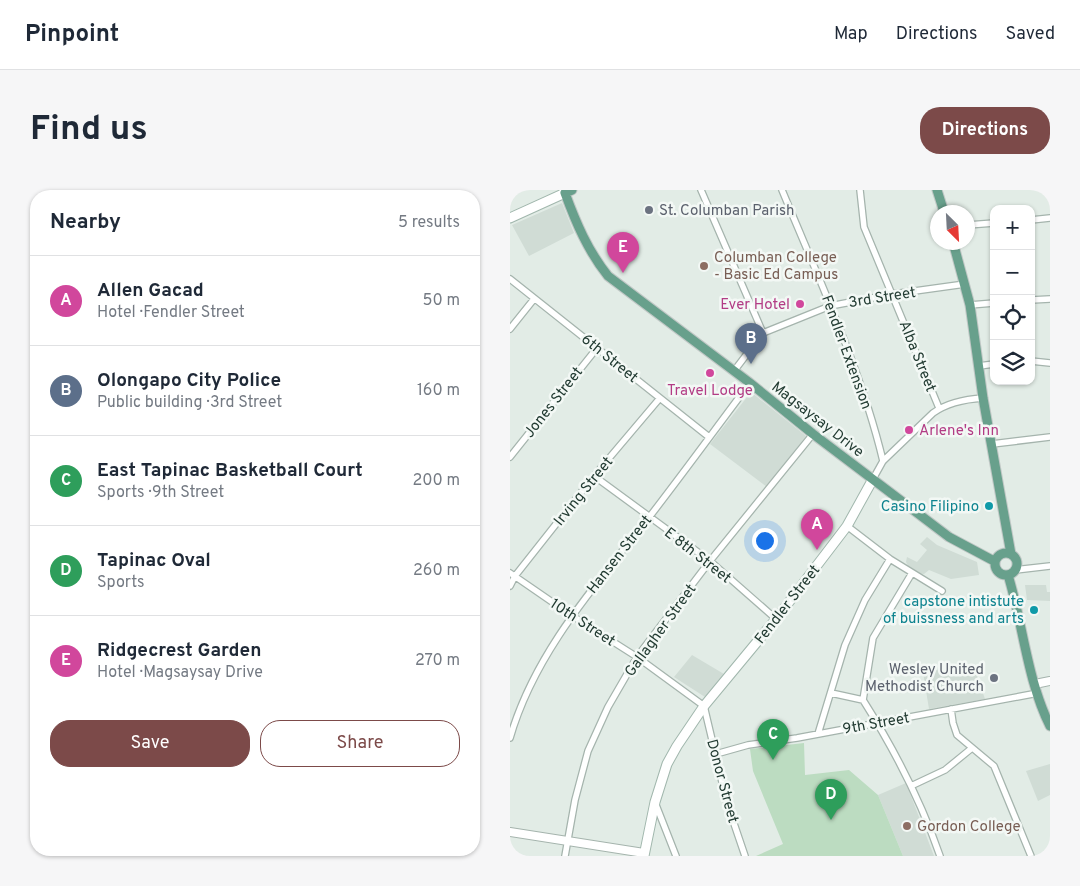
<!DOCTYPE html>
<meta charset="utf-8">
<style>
body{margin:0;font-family:Overpass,sans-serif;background:#f6f6f7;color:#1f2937}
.controls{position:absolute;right:15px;top:15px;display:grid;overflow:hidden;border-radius:10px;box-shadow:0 1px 4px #0004}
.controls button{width:45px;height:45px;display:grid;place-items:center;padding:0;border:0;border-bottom:1px solid #e0e1e3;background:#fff;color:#1f2937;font:25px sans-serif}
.compass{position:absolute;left:420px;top:15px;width:45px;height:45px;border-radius:50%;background:#fff;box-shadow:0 1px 4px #0004;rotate:156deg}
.you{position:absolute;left:254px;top:350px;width:18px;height:18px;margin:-12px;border:4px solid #fff;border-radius:50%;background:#1a73e8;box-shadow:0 0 0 8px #1a73e833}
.badge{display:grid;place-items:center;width:32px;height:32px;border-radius:50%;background:#7c4a49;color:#fff;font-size:16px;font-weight:700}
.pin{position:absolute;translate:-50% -41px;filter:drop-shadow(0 1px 2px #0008)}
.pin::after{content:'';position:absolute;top:26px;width:18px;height:15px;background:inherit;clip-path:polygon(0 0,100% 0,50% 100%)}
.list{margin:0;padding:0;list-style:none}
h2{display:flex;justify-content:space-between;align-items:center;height:65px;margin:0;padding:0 20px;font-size:21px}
h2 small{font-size:16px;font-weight:400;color:#747a83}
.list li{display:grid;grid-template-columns:32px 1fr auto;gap:15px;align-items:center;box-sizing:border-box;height:90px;padding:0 20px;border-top:1px solid #e0e1e3}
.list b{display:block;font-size:19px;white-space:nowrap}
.list p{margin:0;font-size:16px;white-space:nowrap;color:#747a83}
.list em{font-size:16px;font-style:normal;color:#747a83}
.actions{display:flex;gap:10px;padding:15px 20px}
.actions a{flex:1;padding:11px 0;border:1px solid #7c4a49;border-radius:20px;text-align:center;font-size:18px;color:#7c4a49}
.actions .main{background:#7c4a49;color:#fff}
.icon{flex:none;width:28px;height:28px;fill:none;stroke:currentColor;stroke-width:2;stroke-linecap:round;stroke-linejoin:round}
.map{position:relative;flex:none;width:540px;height:666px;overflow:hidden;border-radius:20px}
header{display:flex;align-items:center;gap:30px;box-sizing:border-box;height:70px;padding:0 25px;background:#fff;border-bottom:1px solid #e0e1e3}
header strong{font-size:24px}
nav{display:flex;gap:28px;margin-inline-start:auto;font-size:18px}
.intro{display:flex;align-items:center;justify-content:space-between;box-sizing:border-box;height:120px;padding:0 30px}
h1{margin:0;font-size:35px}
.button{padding:12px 22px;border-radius:20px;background:#7c4a49;color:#fff;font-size:18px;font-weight:700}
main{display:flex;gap:30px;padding:0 30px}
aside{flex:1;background:#fff;border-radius:20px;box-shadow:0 1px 4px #0004}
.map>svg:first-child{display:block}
.built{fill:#d0dcd5}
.green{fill:#bcdcc1}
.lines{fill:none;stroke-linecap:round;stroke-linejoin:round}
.minor-casing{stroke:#a5b4ad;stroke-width:8}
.tertiary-casing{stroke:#a5b4ad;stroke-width:10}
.secondary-casing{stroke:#a1b7ad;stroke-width:11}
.primary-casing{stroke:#c1c8c6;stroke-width:11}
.minor{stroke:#fff;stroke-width:5.5}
.tertiary{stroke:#fff;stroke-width:8}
.secondary{stroke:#fff;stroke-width:9}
.primary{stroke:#68a08c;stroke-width:9}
.worship-dot{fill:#6b7280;stroke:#f3f8f5;stroke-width:2}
.education-dot{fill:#8d6e63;stroke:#f3f8f5;stroke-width:2}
.hotel-dot{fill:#d1479c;stroke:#f3f8f5;stroke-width:2}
.culture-dot{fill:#0f9aa8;stroke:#f3f8f5;stroke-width:2}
.labels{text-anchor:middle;stroke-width:5;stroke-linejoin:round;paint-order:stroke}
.worship-label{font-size:15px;fill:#5b616d;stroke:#f3f8f5;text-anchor:start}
.education-label{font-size:15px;fill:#785e54;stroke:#f3f8f5;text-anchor:start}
.street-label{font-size:15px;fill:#233c33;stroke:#f3f8f5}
.hotel-label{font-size:15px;fill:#b23c85;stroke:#f3f8f5;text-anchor:end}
.culture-label{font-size:15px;fill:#0d838f;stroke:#f3f8f5;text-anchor:end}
</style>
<header>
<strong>Pinpoint</strong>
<nav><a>Map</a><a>Directions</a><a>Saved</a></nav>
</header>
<div class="intro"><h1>Find us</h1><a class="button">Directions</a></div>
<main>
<aside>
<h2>Nearby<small>5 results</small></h2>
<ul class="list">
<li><span class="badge" style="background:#d1479c">A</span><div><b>Allen Gacad</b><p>Hotel · Fendler Street</p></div><em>50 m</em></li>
<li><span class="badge" style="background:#5c6f8a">B</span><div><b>Olongapo City Police</b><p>Public building · 3rd Street</p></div><em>160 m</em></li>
<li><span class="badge" style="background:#2e9e5b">C</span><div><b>East Tapinac Basketball Court</b><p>Sports · 9th Street</p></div><em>200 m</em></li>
<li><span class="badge" style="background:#2e9e5b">D</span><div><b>Tapinac Oval</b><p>Sports</p></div><em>260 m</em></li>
<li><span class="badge" style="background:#d1479c">E</span><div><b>Ridgecrest Garden</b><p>Hotel · Magsaysay Drive</p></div><em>270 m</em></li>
</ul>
<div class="actions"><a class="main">Save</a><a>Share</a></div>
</aside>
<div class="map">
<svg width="540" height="666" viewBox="0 0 540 666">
<rect width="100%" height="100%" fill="#e2ece6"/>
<!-- built -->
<path class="built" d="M52 13 64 43 19 66 2 35Z
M241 202 296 246 257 297 200 254Z
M417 347 427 355 467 372 469 385 441 389 419 380 414 384 402 383 396 372 397 367 407 372 417 360 410 354Z
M515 395H536L537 402H540V411L517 410Z
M182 465 214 484 195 507 164 487Z
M463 474 475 509 419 519 413 482Z
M540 574V605L528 611 516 581Z
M396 593 424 666H393L368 605Z"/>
<!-- green -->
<path class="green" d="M294 553 295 585 339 580 368 605 393 666H246L273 654 243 581 240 559Z"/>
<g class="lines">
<!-- minor casing -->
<g class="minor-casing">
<path id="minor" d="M191 0 253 143
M272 0C308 87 351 179 373 271
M350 0 354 37 429 218
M521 30 540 28
M458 35 484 33
M0 89 199 247
M521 110 540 109
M460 115 484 113
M0 139 24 109
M521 171 540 173
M469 176 484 174
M224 181 253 143 320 116 383 104 455 94
M482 254 540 247
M0 267 87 158
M84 286 200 371 266 429
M363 289 373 271 423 223C437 213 457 209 473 208
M337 336 380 369 432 401
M505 380 540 376
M0 383 61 425 127 467 194 516 217 613 235 666
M0 396 5 386 84 286 150 208
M321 503 353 510C384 559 411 611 430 666
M353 510 363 448 402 383
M441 519 443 533 447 545 484 576 521 666
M308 544 335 455 355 410 380 369
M0 548C24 464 84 397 137 330 172 285 206 238 240 193
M206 564 238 555 287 548 528 503
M401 596 435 580 462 558
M146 615 166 666
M55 666 65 610 78 561 98 517 127 467 200 371 303 244"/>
</g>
<!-- tertiary casing -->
<g class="tertiary-casing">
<path id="tertiary" d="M525 494 540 491
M0 642 134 663"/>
</g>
<!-- secondary casing -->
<g class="secondary-casing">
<path id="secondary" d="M0 28 55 3 54 0
M134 666 145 612 157 574 167 556 194 516 266 429 337 336 363 289"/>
</g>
<!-- primary casing -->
<g class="primary-casing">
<path id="primary" d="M62 0 55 3C66 33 78 61 98 86L240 193 303 244 439 347 484 371
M427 0 434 22
M443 52 460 115 473 208 501 364
M485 374a11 11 0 1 1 22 0a11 11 0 1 1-22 0Z
M498 385C513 434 517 490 540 536"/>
</g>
<!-- minor -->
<use href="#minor" class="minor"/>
<!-- tertiary -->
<use href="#tertiary" class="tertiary"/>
<!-- secondary -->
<use href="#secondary" class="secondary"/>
<!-- primary -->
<use href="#primary" class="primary"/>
</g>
<!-- markers -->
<g class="worship-dot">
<circle cx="139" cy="20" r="5"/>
<circle cx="484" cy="488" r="5"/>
</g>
<g class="education-dot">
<circle cx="194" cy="76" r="5"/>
<circle cx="397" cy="636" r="5"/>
</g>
<g class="hotel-dot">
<circle cx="290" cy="114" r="5"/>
<circle cx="200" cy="183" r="5"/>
<circle cx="399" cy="240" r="5"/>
</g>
<g class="culture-dot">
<circle cx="479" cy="316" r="5"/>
<circle cx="524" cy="420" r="5"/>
</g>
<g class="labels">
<!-- worship labels -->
<g class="worship-label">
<text x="149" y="25">St. Columban Parish</text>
<text x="474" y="484" text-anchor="end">Wesley United<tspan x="474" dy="17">Methodist Church</tspan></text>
</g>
<!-- education labels -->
<g class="education-label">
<text x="204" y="72">Columban College<tspan x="204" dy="17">- Basic Ed Campus</tspan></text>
<text x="407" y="641">Gordon College</text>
</g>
<!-- street labels -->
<g class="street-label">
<text transform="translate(372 107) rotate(-9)" y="5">3rd Street</text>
<text transform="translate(337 162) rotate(70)" y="5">Fendler Extension</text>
<text transform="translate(408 166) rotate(68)" y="5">Alba Street</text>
<text transform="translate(100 168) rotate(39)" y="5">6th Street</text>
<text transform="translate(43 212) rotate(-52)" y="5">Jones Street</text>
<text transform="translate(308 229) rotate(38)" y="5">Magsaysay Drive</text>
<text transform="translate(73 301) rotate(-51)" y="5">Irving Street</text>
<text transform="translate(109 364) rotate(-52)" y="5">Hansen Street</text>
<text transform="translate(188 365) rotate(38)" y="5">E 8th Street</text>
<text transform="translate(277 414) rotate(-52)" y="5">Fendler Street</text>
<text transform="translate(73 432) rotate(33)" y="5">10th Street</text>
<text transform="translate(150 440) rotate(-54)" y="5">Gallagher Street</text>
<text transform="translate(366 533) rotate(-10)" y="5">9th Street</text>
<text transform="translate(213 591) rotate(75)" y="5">Donor Street</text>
</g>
<!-- hotel labels -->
<g class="hotel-label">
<text x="280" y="119">Ever Hotel</text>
<text x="200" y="205" text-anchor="middle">Travel Lodge</text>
<text x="409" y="245" text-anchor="start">Arlene's Inn</text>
</g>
<!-- culture labels -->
<g class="culture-label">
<text x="469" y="321">Casino Filipino</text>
<text x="514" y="416">capstone intistute<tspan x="514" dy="17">of buissness and arts</tspan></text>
</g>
</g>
</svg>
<div class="controls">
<button>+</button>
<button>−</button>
<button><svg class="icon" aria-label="locate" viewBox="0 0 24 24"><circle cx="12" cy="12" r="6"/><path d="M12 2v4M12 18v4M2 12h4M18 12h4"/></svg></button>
<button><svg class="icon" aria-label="layers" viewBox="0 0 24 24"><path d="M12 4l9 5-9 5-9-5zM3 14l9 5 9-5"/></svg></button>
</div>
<svg class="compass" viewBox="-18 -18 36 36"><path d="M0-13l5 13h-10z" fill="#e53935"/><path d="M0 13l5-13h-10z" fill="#747a83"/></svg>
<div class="you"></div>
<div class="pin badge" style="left:307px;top:360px;background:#d1479c">A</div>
<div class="pin badge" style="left:241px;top:174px;background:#5c6f8a">B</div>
<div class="pin badge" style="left:263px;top:570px;background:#2e9e5b">C</div>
<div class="pin badge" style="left:321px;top:630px;background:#2e9e5b">D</div>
<div class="pin badge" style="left:113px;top:83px;background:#d1479c">E</div>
</div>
</main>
